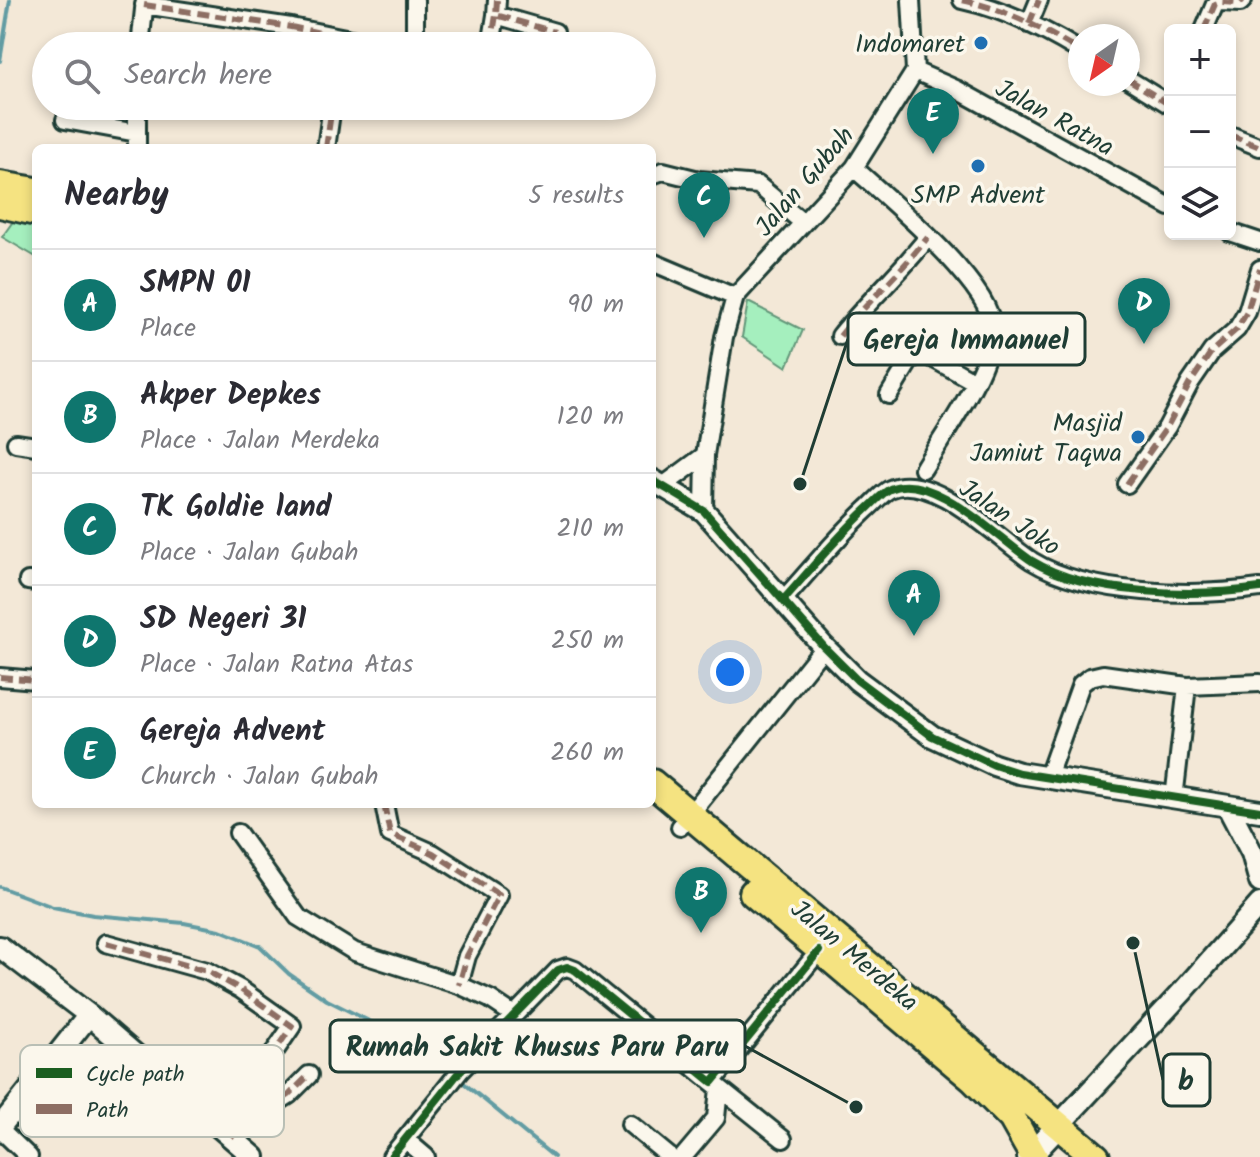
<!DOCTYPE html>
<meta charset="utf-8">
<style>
body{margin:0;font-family:Kalam,sans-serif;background:#f2f2f3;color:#2b2b33}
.controls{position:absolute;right:24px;top:24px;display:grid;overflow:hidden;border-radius:12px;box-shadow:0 4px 12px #0003}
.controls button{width:72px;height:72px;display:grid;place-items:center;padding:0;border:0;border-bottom:2px solid #e1e1e2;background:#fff;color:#2b2b33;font:40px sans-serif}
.compass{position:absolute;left:1068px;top:24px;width:72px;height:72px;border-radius:50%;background:#fff;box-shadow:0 4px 12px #0003;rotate:214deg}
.you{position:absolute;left:730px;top:672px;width:28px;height:28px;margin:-20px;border:6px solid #fff;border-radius:50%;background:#1a73e8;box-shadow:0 0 0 12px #1a73e833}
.badge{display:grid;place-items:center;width:52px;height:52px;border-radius:50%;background:#0f766e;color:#fff;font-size:26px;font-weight:700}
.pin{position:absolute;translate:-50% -66px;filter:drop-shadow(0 2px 4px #0008)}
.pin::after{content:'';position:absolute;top:42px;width:28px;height:24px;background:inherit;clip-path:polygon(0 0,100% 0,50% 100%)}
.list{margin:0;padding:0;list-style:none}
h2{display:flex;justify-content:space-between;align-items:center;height:104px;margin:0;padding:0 32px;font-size:34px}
h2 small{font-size:26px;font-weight:400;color:#7c7c81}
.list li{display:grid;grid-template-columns:52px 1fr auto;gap:24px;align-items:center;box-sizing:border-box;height:112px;padding:0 32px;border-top:2px solid #e1e1e2}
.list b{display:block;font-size:30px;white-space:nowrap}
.list p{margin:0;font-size:26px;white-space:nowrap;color:#7c7c81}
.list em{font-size:26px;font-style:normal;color:#7c7c81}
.icon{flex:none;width:44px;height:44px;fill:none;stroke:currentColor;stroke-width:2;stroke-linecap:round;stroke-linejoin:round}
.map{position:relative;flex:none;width:1260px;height:1157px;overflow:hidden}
.search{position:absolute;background:#fff;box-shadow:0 4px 12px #0003;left:32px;top:32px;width:624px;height:88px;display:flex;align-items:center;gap:20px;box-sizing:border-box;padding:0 28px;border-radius:44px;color:#7c7c81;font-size:30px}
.panel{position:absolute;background:#fff;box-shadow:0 4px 12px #0003;left:32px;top:144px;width:624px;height:664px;border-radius:12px}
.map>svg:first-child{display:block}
.green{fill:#a5efbe;stroke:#629679;stroke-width:2}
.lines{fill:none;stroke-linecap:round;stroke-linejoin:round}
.stream{stroke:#629ca3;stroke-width:4}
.minor-casing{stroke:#1f3d34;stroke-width:22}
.tertiary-casing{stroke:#1f3d34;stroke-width:26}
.secondary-casing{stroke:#1f3d34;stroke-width:28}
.primary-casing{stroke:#1f3d34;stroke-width:32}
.minor{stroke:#fbf7ec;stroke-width:16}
.tertiary{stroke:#fbf7ec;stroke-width:20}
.secondary{stroke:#fbf7ec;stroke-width:22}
.primary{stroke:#f5e381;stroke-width:26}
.quiet{stroke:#8d6e63;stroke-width:6;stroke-dasharray:12 6;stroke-linecap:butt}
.cycleway-casing{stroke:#fbf7ec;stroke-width:13}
.cycleway{stroke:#1b5e20;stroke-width:8}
.poi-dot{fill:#1f6fb2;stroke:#fbf7ec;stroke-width:3}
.labels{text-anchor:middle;stroke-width:7;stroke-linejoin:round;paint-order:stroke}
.poi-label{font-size:26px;fill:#1f3d34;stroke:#fbf7ec;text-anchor:end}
.street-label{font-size:26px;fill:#1f3d34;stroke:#fbf7ec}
.key{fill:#fbf7ec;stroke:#b9bfb5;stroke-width:2}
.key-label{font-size:22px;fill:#1f3d34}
.leader{fill:none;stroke:#1f3d34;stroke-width:3}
.callout-dot{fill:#1f3d34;stroke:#fbf7ec;stroke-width:3}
.callout{fill:#fbf7ec;stroke:#1f3d34;stroke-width:3}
.callout-label{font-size:28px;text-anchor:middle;font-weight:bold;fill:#1f3d34}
</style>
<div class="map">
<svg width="1260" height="1157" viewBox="0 0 1260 1157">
<rect width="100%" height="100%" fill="#f3e8d7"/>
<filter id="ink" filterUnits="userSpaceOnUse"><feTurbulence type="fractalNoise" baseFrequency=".0125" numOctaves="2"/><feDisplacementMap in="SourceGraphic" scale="16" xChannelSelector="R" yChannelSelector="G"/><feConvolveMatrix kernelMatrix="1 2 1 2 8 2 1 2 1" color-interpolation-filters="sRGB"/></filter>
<g filter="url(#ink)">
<!-- green -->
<path class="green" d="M14 220 36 221V257L2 237Z
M748 302 803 330 787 367 742 337Z"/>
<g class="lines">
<!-- stream -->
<path class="stream" d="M0 61 10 0
M0 887 53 907 93 915 184 923 220 930 260 946 289 974 327 1000 379 1026 437 1061 453 1074
M460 1080 554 1157"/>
<!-- minor casing -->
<g class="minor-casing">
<path id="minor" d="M415 0V46
M497 0 496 15 555 32
M911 0 915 71
M962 0C1004 9 1044 29 1080 51
M144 5 291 27
M1029 24 1039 0
M1204 30 1215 4 1221 2 1240 3 1243 0
M140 46 145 0
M287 46 291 27 385 46
M491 46 496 15
M915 71 956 89 1170 207
M1128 79 1170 105
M65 120 137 133
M1230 135 1260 147
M137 148V106
M326 148 332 106
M854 168C886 197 992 285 992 327 993 367 944 434 923 469
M652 175 663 171 699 180 758 185 802 222
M1230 232 1260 242
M652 262 735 297
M840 336C868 301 901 272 928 237
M889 395 915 352 925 354 975 382
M16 443 36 446
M1127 484 1167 427 1190 383 1212 351 1237 329 1247 312 1260 269
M663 486 705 455
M704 511 705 455 724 337 735 297 854 168 915 71
M28 581 36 582
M784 599C811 569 837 537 867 509 874 503 882 493 890 489 933 470 998 539 1032 561 1089 596 1196 597 1260 588
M0 677 36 680
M1047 779 1081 684 1090 677 1103 674 1187 686 1260 683
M1174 799 1187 686
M384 804 390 834 433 853 499 895 467 956 459 985
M680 827 824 647
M238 833 298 917 355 952 459 985 490 999 514 1015
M106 943 207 971 240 989 292 1026 266 1064 251 1090 270 1107 289 1095 309 1075
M712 1082 783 1139
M630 1124 670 1157
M0 1129 29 1157
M231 1137 262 1101
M406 1140 426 1157
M391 1157 460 1071 558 970 567 967 575 970 712 1082 819 951
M683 1157 716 1118 719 1088"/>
</g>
<!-- tertiary casing -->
<g class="tertiary-casing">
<path id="tertiary" d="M652 480 704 511 824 647 857 680 932 736 994 765 1019 773 1260 811
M1228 807 1252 853 1260 882
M0 947 89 1015 254 1157
M1058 1126 1184 990 1260 904
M0 1127 89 1015"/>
</g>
<!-- secondary casing -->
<g class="secondary-casing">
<path id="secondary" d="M1029 1157 1058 1126"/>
</g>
<!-- primary casing -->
<g class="primary-casing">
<path id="primary" d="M0 185 36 191
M0 204 36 212
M652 783 1096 1157
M753 893 973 1079 1012 1118 1034 1157"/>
</g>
<!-- minor -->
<use href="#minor" class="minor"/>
<!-- tertiary -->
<use href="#tertiary" class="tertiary"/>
<!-- secondary -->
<use href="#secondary" class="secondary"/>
<!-- primary -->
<use href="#primary" class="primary"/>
<!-- quiet -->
<path class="quiet" d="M497 0 496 15 555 32
M962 0C1004 9 1044 29 1080 51
M144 5 291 27
M1029 24 1039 0
M1204 30 1215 4 1221 2 1240 3 1243 0
M287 46 291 27 385 46
M491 46 496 15
M1128 79 1170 105
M1230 135 1260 147
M326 148 332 106
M840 336C868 301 901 272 928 237
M1127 484 1167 427 1190 383 1212 351 1237 329 1247 312 1260 269
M0 677 36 680
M384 804 390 834 433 853 499 895 467 956 459 985
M106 943 207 971 240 989 292 1026 266 1064 251 1090 270 1107 289 1095 309 1075
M231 1137 262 1101"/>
<!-- cycleway casing -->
<g class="cycleway-casing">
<path id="cycleway" d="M652 480 704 511 824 647 857 680 932 736 994 765 1019 773 1260 811
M784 599C811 569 837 537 867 509 874 503 882 493 890 489 933 470 998 539 1032 561 1089 596 1196 597 1260 588
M391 1157 460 1071 558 970 567 967 575 970 712 1082 819 951"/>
</g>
<!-- cycleway -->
<use href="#cycleway" class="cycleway"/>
</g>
</g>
<!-- markers -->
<g class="poi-dot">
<circle cx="981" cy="43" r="8"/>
<circle cx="978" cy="166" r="8"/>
<circle cx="1138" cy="437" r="8"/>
</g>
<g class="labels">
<!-- poi labels -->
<g class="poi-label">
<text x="965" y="52">Indomaret</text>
<text x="978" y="203" text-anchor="middle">SMP Advent</text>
<text x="1122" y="431">Masjid<tspan x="1122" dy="30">Jamiut Taqwa</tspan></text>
</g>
<!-- street labels -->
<g class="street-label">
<text transform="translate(1055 117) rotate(29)" y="9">Jalan Ratna</text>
<text transform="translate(804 181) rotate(-49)" y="9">Jalan Gubah</text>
<text transform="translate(1010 517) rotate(34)" y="9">Jalan Joko</text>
<text transform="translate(855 955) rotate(40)" y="9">Jalan Merdeka</text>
</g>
</g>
<!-- legend -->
<rect x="20" y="1045" width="264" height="92" rx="12" class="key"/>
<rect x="36" y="1068" width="36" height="10" fill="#1b5e20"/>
<rect x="36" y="1104" width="36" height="10" fill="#8d6e63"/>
<g class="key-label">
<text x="86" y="1081">Cycle path</text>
<text x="86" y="1117">Path</text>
</g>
<!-- callouts -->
<path class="leader" d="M800 484L848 339M856 1107L745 1046M1133 943L1163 1080"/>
<g class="callout-dot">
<circle cx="800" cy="484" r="8"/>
<circle cx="856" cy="1107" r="8"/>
<circle cx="1133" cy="943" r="8"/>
</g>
<g class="callout">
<rect x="848" y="313" width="237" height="52" rx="8"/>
<rect x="330" y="1020" width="415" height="52" rx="8"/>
<rect x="1163" y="1054" width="47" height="52" rx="8"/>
</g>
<g class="callout-label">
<text x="966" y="349">Gereja Immanuel</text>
<text x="537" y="1056">Rumah Sakit Khusus Paru Paru</text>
<text x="1186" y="1090">b</text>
</g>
</svg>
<div class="controls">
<button>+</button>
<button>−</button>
<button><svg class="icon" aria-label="layers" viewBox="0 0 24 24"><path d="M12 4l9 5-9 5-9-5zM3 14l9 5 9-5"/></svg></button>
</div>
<svg class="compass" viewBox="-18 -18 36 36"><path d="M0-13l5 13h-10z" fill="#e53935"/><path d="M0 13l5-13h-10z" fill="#7c7c81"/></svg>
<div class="you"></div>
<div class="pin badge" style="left:914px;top:636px">A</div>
<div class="pin badge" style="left:701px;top:933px">B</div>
<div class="pin badge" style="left:704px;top:238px">C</div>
<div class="pin badge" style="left:1144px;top:344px">D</div>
<div class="pin badge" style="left:933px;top:154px">E</div>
<div class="search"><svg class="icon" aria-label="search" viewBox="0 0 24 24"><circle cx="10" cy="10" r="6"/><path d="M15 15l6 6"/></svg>Search here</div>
<section class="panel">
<h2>Nearby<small>5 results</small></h2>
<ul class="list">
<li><span class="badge">A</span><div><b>SMPN 01</b><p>Place</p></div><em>90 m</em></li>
<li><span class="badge">B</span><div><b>Akper Depkes</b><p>Place · Jalan Merdeka</p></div><em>120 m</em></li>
<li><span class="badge">C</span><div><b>TK Goldie land</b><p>Place · Jalan Gubah</p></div><em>210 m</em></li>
<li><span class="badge">D</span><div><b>SD Negeri 31</b><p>Place · Jalan Ratna Atas</p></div><em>250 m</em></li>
<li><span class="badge">E</span><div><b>Gereja Advent</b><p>Church · Jalan Gubah</p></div><em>260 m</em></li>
</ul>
</section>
</div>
